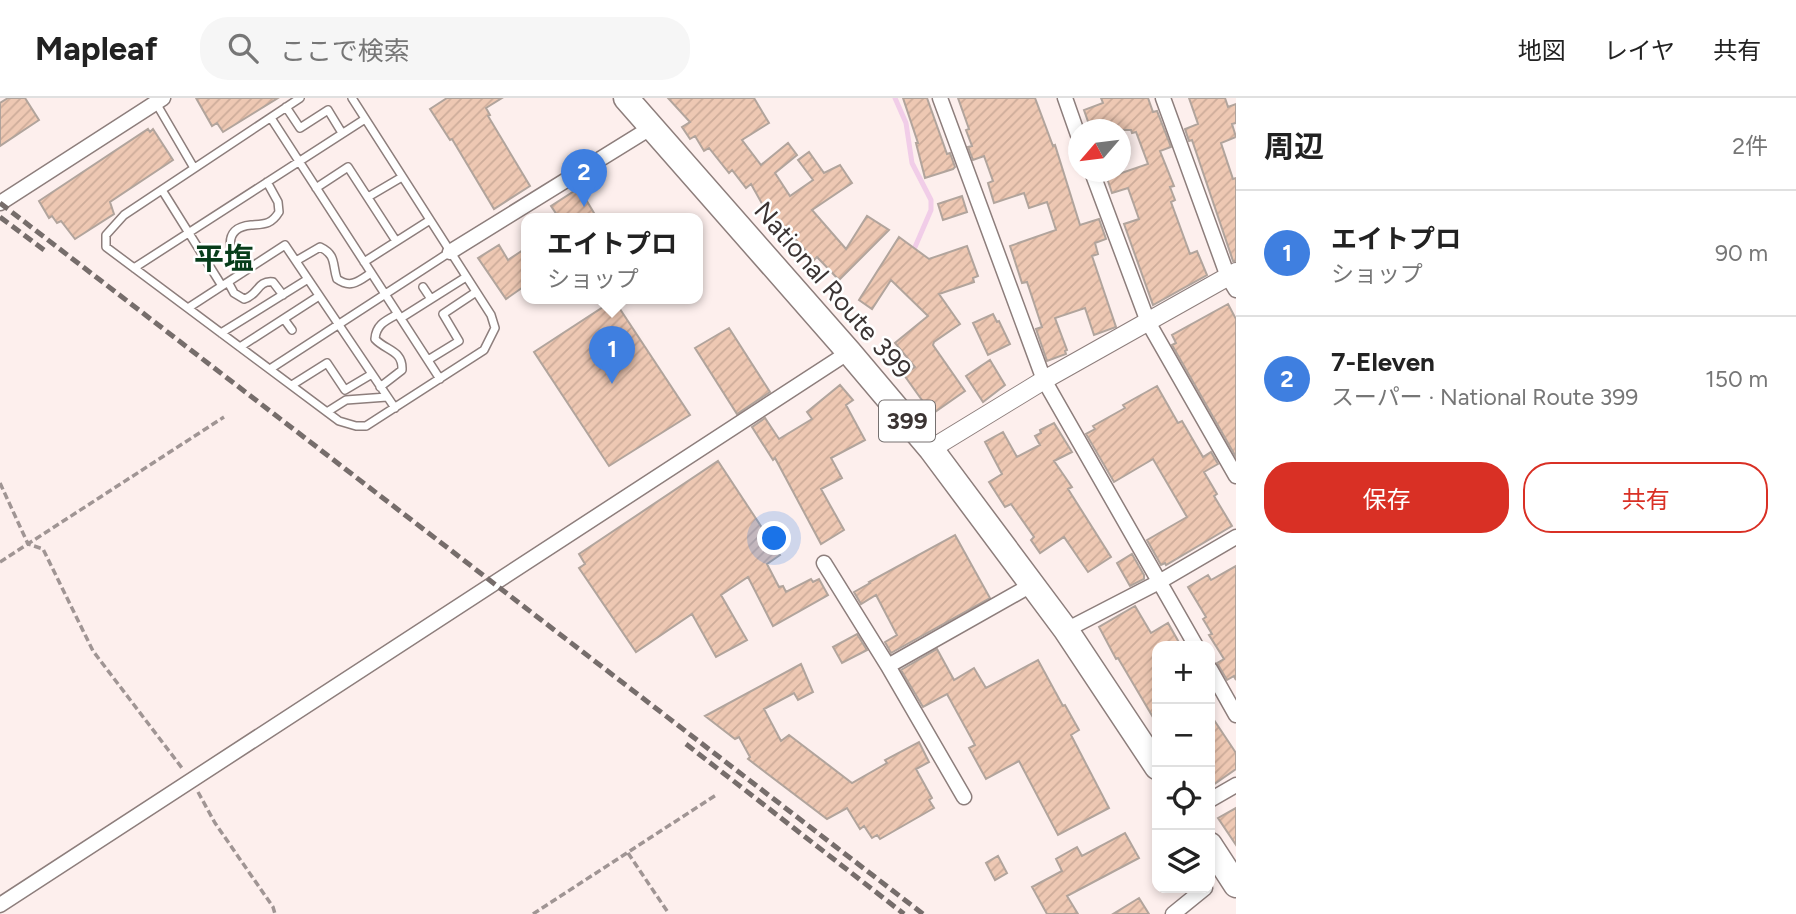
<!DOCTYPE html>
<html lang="ja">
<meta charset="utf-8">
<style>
body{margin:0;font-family:Figtree,"Noto Sans JP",sans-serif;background:#f6f6f6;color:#222}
.controls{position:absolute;right:21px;bottom:21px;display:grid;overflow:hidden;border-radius:14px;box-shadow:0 4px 10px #0003}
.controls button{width:63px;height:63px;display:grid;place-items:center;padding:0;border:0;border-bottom:2px solid #e0e0e0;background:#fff;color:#222;font:35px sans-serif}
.compass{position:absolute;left:1068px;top:21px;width:63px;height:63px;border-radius:50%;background:#fff;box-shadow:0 4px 10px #0003;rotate:242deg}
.you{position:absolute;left:775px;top:441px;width:24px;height:24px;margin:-18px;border:5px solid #fff;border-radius:50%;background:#1a73e8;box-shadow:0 0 0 10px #1a73e833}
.badge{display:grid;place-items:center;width:46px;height:46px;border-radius:50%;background:#d93025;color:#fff;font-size:23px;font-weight:700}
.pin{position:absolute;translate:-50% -58px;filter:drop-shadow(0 2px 4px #0008)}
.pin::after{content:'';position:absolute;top:37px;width:24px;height:21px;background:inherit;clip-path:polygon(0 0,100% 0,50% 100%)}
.popup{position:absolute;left:521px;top:115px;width:182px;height:91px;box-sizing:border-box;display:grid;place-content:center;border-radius:14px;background:#fff;filter:drop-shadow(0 2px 5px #0005);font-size:23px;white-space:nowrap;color:#767676}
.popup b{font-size:26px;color:#222}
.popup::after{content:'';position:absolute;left:50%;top:100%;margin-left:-14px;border:14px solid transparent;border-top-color:#fff}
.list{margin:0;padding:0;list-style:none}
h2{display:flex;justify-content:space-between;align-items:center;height:91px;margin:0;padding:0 28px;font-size:30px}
h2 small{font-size:23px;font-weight:400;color:#767676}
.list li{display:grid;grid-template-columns:46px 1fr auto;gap:21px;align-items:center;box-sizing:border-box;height:126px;padding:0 28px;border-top:2px solid #e0e0e0}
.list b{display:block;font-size:26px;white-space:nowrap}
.list p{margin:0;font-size:23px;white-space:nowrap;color:#767676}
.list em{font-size:23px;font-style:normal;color:#767676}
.actions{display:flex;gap:14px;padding:21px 28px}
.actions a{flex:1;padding:16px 0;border:2px solid #d93025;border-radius:28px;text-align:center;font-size:24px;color:#d93025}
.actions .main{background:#d93025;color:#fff}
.icon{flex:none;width:38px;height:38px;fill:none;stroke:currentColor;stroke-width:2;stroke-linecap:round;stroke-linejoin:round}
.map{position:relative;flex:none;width:1236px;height:816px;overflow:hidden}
header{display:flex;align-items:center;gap:42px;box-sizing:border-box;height:98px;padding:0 35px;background:#fff;border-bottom:2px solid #e0e0e0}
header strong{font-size:33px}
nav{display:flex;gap:38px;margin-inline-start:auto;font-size:24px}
.search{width:490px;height:63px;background:#f6f6f6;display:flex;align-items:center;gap:18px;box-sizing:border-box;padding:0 24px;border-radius:28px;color:#767676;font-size:26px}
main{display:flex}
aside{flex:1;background:#fff}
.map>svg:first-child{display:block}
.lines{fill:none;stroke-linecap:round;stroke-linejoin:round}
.stream{stroke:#f1cde8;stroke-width:5}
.building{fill:url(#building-hatch);stroke:#b1a49c;stroke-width:2}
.service-casing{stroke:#8d7e7c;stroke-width:10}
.minor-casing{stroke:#8d7e7c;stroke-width:17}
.tertiary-casing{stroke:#8d7e7c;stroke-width:20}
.trunk-casing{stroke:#8d7e7c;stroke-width:27}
.path{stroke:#a09594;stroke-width:3.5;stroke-dasharray:7 3.5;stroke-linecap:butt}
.service{stroke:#fff;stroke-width:7}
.minor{stroke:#fff;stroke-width:14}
.tertiary{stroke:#fff;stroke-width:18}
.trunk{stroke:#fff;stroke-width:24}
.rail{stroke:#766d6b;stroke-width:5;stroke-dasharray:10 5;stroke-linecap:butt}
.labels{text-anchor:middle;stroke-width:5;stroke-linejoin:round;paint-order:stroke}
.shield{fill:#fff;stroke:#767170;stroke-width:2}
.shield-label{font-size:24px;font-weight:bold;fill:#3b3433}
.street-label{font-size:26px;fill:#3b3433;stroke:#fff}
.quarter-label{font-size:30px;font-weight:bold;fill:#073d1a;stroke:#fff}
</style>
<header>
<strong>Mapleaf</strong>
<div class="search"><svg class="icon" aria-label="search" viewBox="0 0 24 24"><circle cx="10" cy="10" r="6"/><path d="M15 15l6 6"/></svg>ここで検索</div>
<nav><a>地図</a><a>レイヤ</a><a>共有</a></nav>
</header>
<main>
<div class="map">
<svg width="1236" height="816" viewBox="0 0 1236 816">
<defs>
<pattern id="building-hatch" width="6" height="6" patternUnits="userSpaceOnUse" patternTransform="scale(1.75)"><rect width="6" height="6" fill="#eec8b3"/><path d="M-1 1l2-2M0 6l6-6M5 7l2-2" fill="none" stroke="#cdac9a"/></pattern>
</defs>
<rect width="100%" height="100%" fill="#fdefed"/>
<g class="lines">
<!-- stream -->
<path class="stream" d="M895 0 906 25 912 65 931 102V112L912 156"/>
</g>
<!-- building -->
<path class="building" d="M8 0H25L39 22 0 48V5Z
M196 0H278L223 34 217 25 212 28Z
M447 0H502L486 10 490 17 488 18 530 88 494 111 452 41 450 42 430 11Z
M668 0H754L769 25 742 42 761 67 788 45 797 57 775 75 790 98 813 82 798 62 809 54 824 75 840 67 852 85 812 112 846 151 867 118 889 132 839 182 817 159 814 162 788 133 780 138 751 86 746 90 732 72 729 75 709 50 704 53 695 38 690 41 682 29 690 24Z
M903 0H927L947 56 950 55 955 69 953 71 925 80 916 45H918Z
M958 0H1035L1053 48 1055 47 1080 127 1099 121 1106 141 1095 145 1098 156 1092 158 1116 229 1094 237 1085 210 1055 220 1067 252 1065 253 1066 256 1047 263 1036 231 1042 229 1027 184 1022 185 1010 148 1056 132 1047 104 1029 110 1024 95 994 105 988 85 993 83 984 58 973 62 968 49 972 48 966 32 969 31Z
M1101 0H1148L1153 14 1157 13 1171 49 1160 53 1174 88 1170 89 1175 102 1171 104 1190 156 1197 153 1207 177 1153 207 1124 126 1139 121 1128 90 1112 95 1107 80 1148 66 1136 34 1132 35 1131 32H1091L1084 12 1103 5Z
M1189 0H1225L1228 9 1236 6V25L1232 26 1236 39 1221 45 1233 81 1236 80V163H1233L1192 42 1189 43 1185 31 1198 26Z
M148 31 150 34 153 31 173 62 110 104 114 116 75 141 61 123 57 125 52 118 49 120 39 103Z
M579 90 597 120H559L551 108Z
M962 98 967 114 943 122 938 106Z
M899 139 929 161 967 148 978 178 973 180 974 184 939 196 960 226 934 244 933 247 965 293 932 316 904 277 915 269 895 245 928 218 891 182 872 211 859 202Z
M499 147 508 162 526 150V187L506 201 478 160Z
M614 202 690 317 609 368 534 254Z
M1228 206 1236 221V359L1172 247 1176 245 1172 237Z
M993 216 997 224 999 223 1010 246 988 257 973 225Z
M729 230 770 294 737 316 695 250Z
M990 262 1005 287 983 304 966 278Z
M840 287 853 302 846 307 865 342 831 360 842 380 821 391 844 432 821 446 775 360 773 362 752 329 765 320 779 341 812 321 807 314Z
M1157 288 1178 325 1182 323 1203 359 1211 354 1218 366 1204 374 1217 396 1214 398 1232 428 1166 467 1165 465 1161 467 1147 442 1187 419 1153 361 1114 384 1086 336 1095 331 1093 328 1125 310 1123 307Z
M1054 325 1072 354 1054 363 1072 389 1068 391 1111 459 1088 474 1064 439 1040 455 1031 442 1034 439 1011 406 1005 409 989 384 1002 376 985 344 1003 334 1017 359 1040 347 1035 338 1041 335 1040 332Z
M718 363 780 457 767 466 779 489 783 488 786 494 811 481 813 484 819 481 828 497 773 528 748 479 721 497 747 542 716 559 692 516 636 554 579 470 585 466 579 456Z
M955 437 990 500 891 555 885 544 897 537 876 497 861 506 854 494 870 485 869 484Z
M1132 456 1144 477V481L1130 488 1117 465Z
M1236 468V582L1234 578 1227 582 1217 565 1224 561 1209 537 1212 536 1203 521 1206 519 1188 489 1208 477 1211 482Z
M1135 508 1151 535 1168 525 1181 548H1157V626L1118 560 1116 561 1099 529Z
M857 536 867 552 842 565 833 549Z
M937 551 954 582 974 570 986 590 1038 562 1063 608 1065 607 1079 632 1071 637 1109 710 1058 737 1019 663 986 681 969 650 975 647 947 596 923 609 901 572Z
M801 566 813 594 798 602 794 595 764 611 781 643 789 637 852 685 887 665 885 662 919 644 929 664 916 671 932 700 929 702 934 710 880 741 877 737 872 740 864 728 860 731 847 710 827 721 748 661 750 659 739 639 735 641 705 618Z
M1210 616 1236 655V671L1210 689Z
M1236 710V747L1218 720Z
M1125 735 1139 760 1067 798 1078 816H1047L1032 789 1062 773 1056 761 1077 749 1082 758Z
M998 758 1007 775 995 782 986 765Z
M1139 800 1149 816H1113Z"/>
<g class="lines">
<!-- service casing -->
<g class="service-casing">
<path id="service" d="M300 0 124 117 106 137V149L339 323 356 328H366L484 252 495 230 491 217 352 0
M156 5 194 70
M286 9 300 30 328 12 342 35
M271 20 440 281
M316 90 348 69 396 143
M162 92 222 188
M368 99 402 79
M296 163 320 149C337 157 332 167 337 181 351 191 359 183 371 175
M364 164 430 122
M134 170 365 21
M242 175C231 159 219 130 251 127 264 126 271 127 279 114L278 104 267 84
M228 184 234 195 244 201C258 198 257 182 273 184L283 197
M423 189 431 201
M188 210 285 147 395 310
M401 220 466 179
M284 221 292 232
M221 235 308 181
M240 249 319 198
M428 262 459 243 443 216 476 194
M270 271 450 154
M292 287 327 265 345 292 372 276
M380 289 402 272C403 252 386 253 375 241 376 226 387 222 398 216
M327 314 346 302 387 299"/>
</g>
<!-- minor casing -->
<g class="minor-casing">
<path id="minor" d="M940 0 1044 282 1196 548
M1065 0 1078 37
M1163 0 1228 179 1236 192
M1092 74 1148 224 1236 378
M0 105 163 0
M450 154 652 29
M824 465 888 568 964 699
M1066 532 1159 484 1236 439
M888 568 1033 486
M1210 571 1236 617
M1210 702 1236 687
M0 807 849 254
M1173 816 1205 790"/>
</g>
<!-- tertiary casing -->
<g class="tertiary-casing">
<path id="tertiary" d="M931 351 1044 282 1236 174"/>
</g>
<!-- trunk casing -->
<g class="trunk-casing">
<path id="trunk" d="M626 0 849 254 931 351 1066 532 1157 669
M1210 747 1236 787"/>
</g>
<!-- path -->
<path class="path" d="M0 385 28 446 43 451 93 553 182 670
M0 464 224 319
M198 694 215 725 273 809 275 816
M628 755 669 816
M533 816 716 697"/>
<!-- service -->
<use href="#service" class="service"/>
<!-- minor -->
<use href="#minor" class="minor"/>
<!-- tertiary -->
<use href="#tertiary" class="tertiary"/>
<!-- trunk -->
<use href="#trunk" class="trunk"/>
<!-- rail -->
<path class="rail" d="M0 105 923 816
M0 119 48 155
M686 646 904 816"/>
</g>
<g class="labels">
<!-- shield labels -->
<rect class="shield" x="879" y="302.5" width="56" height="41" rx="5"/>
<g class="shield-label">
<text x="907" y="331">399</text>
</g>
<!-- street labels -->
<g class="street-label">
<text transform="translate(833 192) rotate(49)" y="9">National Route 399</text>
</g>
<!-- quarter labels -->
<g class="quarter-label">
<text x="224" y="171">平塩</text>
</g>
</g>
</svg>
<div class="controls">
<button>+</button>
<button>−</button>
<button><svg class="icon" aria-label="locate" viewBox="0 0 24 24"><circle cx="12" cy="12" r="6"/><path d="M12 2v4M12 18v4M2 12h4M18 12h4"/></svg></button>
<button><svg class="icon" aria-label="layers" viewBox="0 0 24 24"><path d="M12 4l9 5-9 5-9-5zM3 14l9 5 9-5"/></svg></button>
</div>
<svg class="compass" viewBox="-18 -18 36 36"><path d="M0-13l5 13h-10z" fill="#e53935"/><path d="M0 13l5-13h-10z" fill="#767676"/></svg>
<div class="you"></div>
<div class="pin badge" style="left:612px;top:286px;background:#3f7fe0">1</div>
<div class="popup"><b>エイトプロ</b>ショップ</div>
<div class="pin badge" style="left:584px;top:109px;background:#3f7fe0">2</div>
</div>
<aside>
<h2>周辺<small>2件</small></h2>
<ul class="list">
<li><span class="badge" style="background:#3f7fe0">1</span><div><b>エイトプロ</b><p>ショップ</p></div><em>90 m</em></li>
<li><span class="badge" style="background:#3f7fe0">2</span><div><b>7-Eleven</b><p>スーパー · National Route 399</p></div><em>150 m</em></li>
</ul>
<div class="actions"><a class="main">保存</a><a>共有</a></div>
</aside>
</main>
